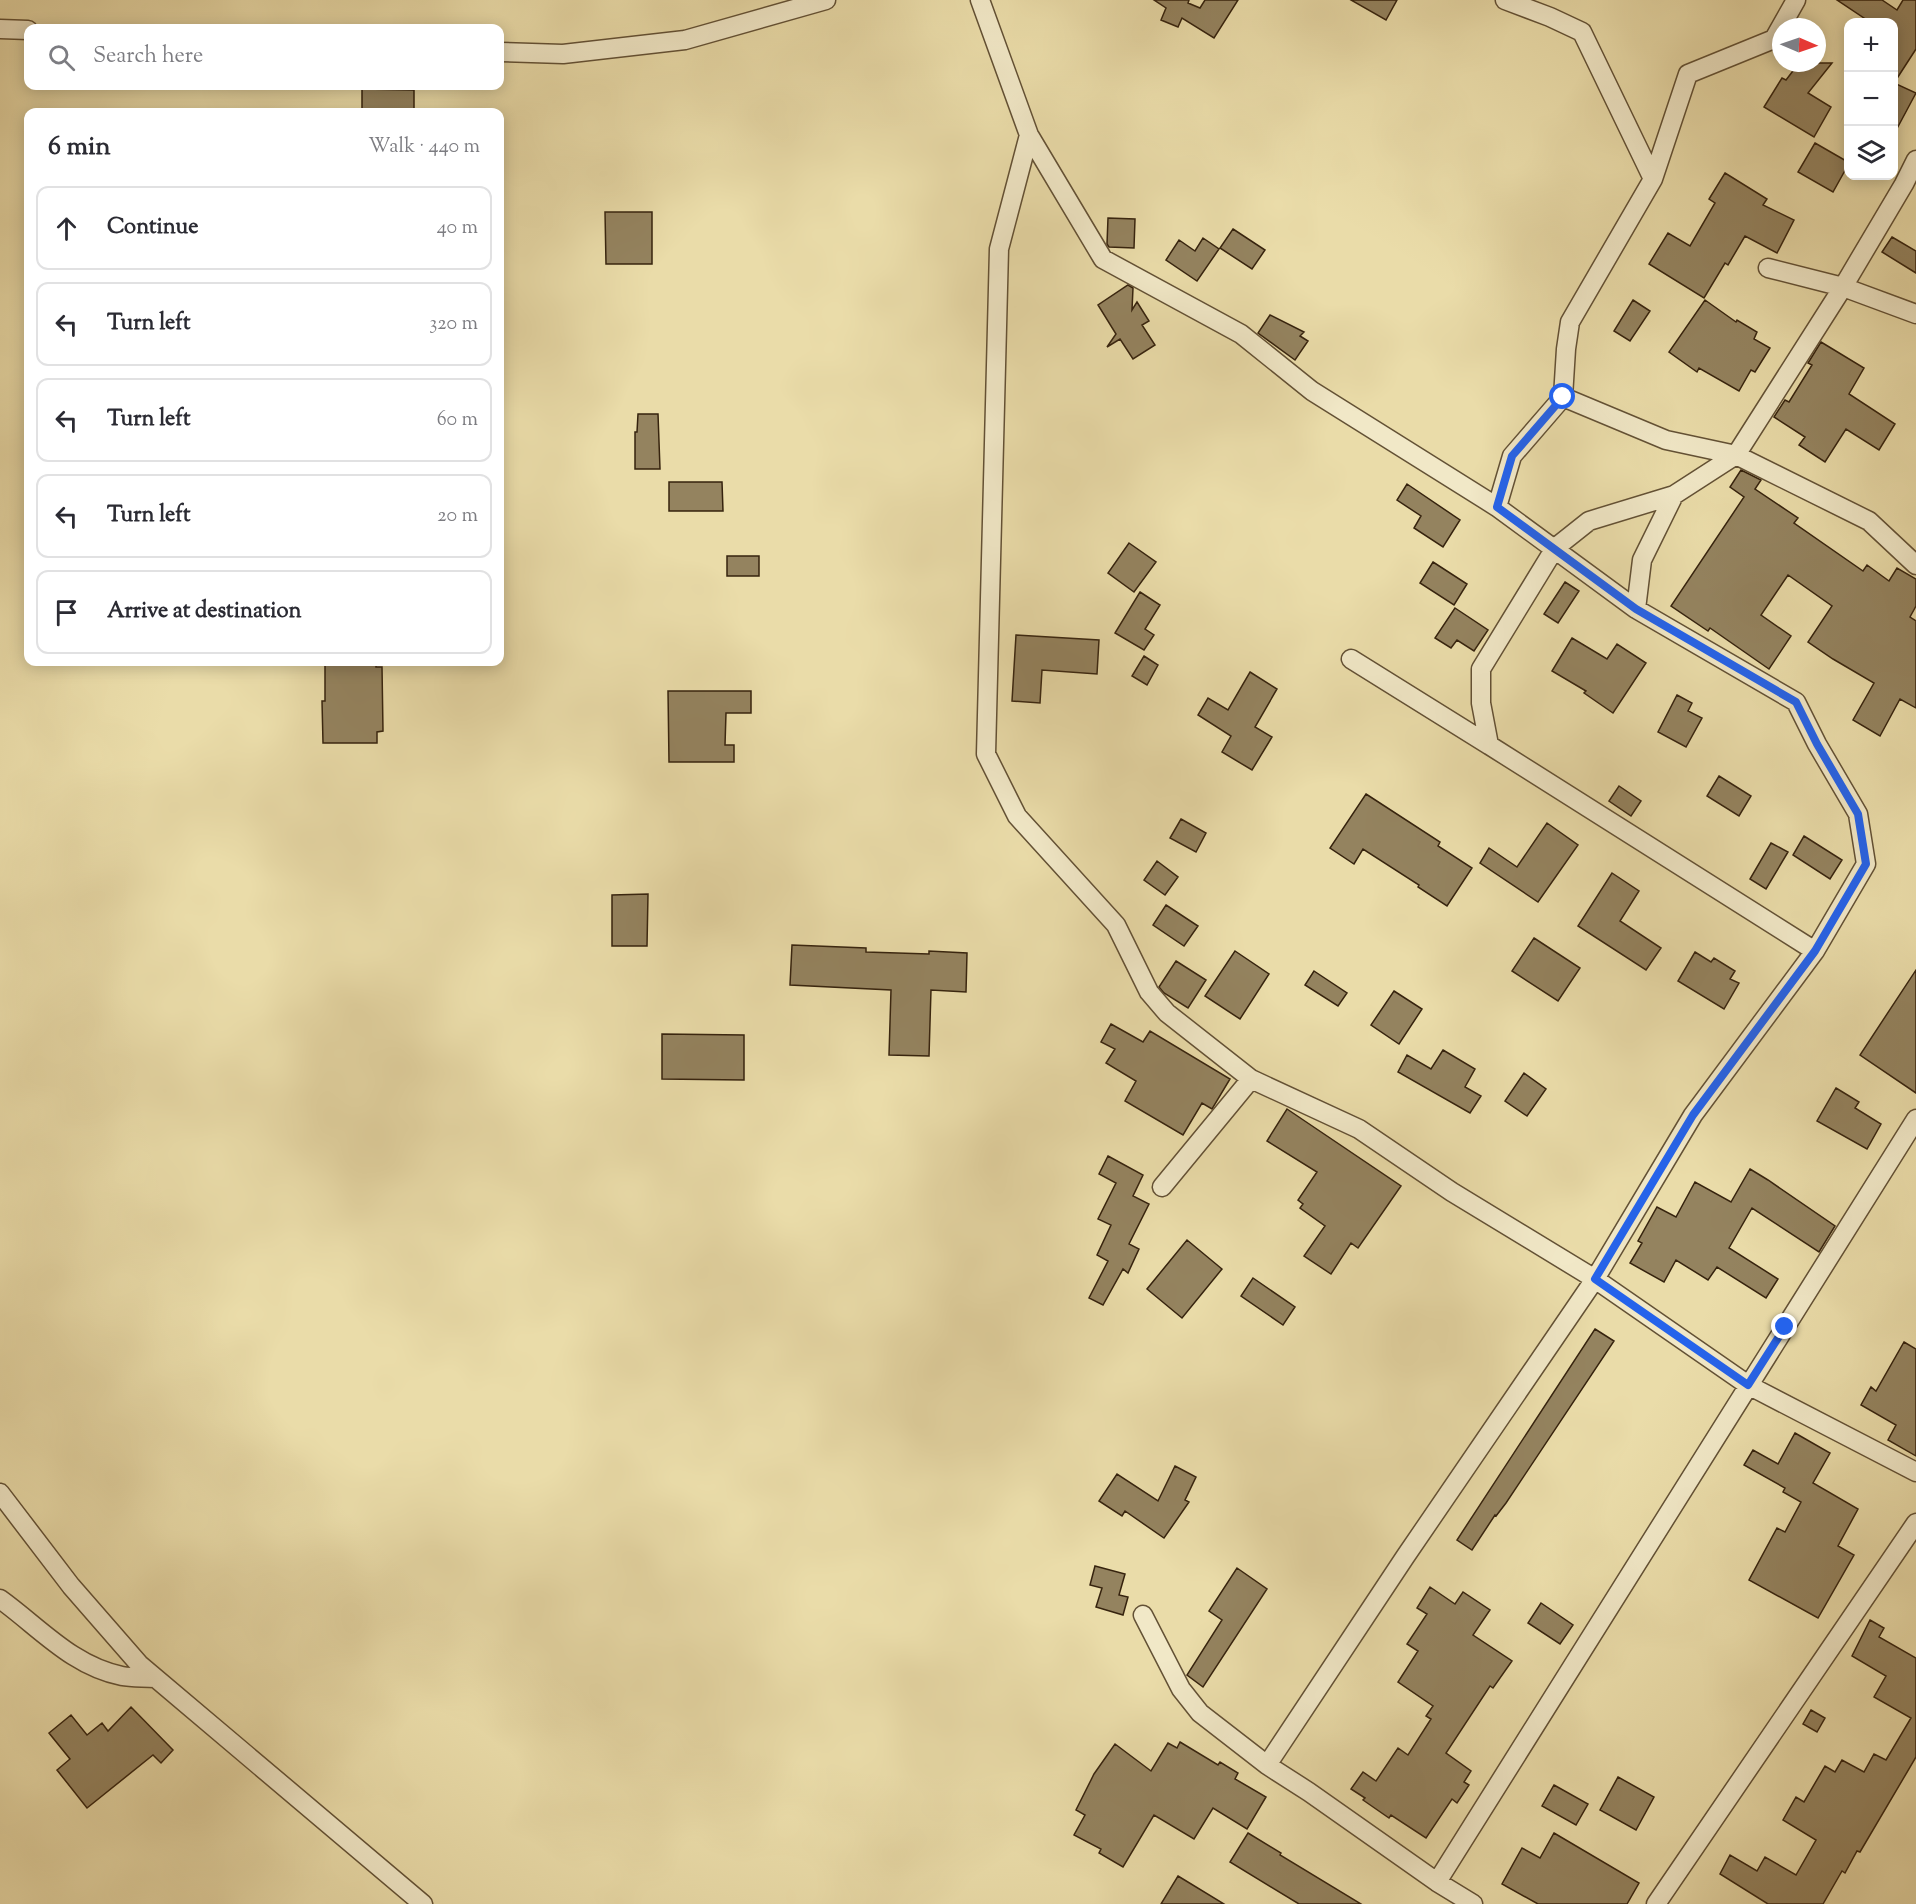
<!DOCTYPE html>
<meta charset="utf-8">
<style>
body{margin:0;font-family:"Sorts Mill Goudy",serif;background:#f7f7f7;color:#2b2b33}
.controls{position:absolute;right:18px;top:18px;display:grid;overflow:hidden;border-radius:12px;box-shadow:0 3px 15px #0003}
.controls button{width:54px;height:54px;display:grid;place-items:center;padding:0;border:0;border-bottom:2px solid #e1e1e2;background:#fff;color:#2b2b33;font:30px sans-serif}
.compass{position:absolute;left:1772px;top:18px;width:54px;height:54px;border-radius:50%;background:#fff;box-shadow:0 3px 15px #0003;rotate:92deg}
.stop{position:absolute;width:18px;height:18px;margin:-14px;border:4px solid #2563eb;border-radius:50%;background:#fff}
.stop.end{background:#2563eb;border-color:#fff;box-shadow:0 2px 6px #0008}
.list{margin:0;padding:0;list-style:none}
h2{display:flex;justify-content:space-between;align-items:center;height:78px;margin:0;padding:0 24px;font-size:26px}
h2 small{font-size:20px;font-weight:400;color:#7c7c81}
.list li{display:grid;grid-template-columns:39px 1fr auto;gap:18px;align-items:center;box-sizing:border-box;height:84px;margin:0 12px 12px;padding:0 12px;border:2px solid #e1e1e2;border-radius:12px}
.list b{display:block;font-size:22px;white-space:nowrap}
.list em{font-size:20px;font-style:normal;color:#7c7c81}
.icon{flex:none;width:33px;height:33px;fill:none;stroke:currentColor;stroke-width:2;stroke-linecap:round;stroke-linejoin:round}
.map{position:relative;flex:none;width:1916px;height:1904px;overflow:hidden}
.search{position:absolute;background:#fff;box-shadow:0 3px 15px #0003;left:24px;top:24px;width:480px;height:66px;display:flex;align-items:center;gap:15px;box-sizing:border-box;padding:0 21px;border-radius:12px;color:#7c7c81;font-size:22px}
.panel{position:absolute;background:#fff;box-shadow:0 3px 15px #0003;left:24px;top:108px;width:480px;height:558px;border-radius:12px}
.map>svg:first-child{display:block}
.building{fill:#94835f;stroke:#36230e;stroke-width:1.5}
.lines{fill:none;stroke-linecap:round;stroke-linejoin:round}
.street-casing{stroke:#635135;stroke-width:21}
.street{stroke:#f1e8c7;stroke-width:18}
.route{stroke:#2563eb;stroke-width:8}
</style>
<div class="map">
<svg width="1916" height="1904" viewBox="0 0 1916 1904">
<rect width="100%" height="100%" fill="#eadca9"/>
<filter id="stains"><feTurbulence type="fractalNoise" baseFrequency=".00333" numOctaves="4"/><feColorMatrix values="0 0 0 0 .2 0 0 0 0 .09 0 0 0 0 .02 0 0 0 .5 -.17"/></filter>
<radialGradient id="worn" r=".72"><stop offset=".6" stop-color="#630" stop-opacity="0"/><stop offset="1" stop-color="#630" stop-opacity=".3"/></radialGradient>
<!-- building -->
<path class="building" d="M1154 0H1189L1188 3 1200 8 1205 0H1238L1214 38 1182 18 1178 27 1161 20 1166 8Z
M1351 0H1397L1386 20Z
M1837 0H1882L1897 10 1903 0H1916V49L1894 83 1916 93 1893 136V22H1870Z
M1799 63H1832L1808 93 1831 107 1814 137 1764 107 1782 78 1786 80Z
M362 89 414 90V112H362Z
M1815 143 1848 162V165L1833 192 1798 172Z
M1725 173 1767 199 1763 205 1794 220 1777 253 1745 236 1728 265 1725 263 1704 298 1649 264 1668 233 1690 246 1715 203 1709 199Z
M605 212H652V264H606Z
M1108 218 1135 219 1134 248 1109 247 1107 244Z
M1233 229 1265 250 1252 269 1220 248Z
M1892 237 1916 251V273L1882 252Z
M1203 238 1219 249 1197 281 1166 260 1179 240 1195 251Z
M1128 285 1133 288 1132 310 1137 302 1149 321 1142 325 1155 345 1133 359 1120 339 1107 347 1116 334 1098 305Z
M1633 300 1650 311 1630 341 1614 331Z
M1705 300 1736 322 1737 320 1757 332 1754 339 1770 348 1755 372 1751 370 1739 391 1699 368 1697 372 1669 352Z
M1270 315 1304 332 1300 336 1308 341 1295 360 1258 333Z
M1821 342 1864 368 1849 394 1895 424 1879 450 1846 429 1825 462 1799 445 1805 437 1774 417 1785 400 1789 402 1812 365 1808 363Z
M638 414H658L660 469H635V432H637Z
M1741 470 1761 480 1755 489 1798 518 1794 523 1863 571 1867 565 1889 581 1897 568 1916 579V606L1910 617 1916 621V708L1900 699 1880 736 1853 720 1874 683 1833 659 1808 642 1832 606 1788 575 1761 615 1791 636 1769 669 1710 628 1708 631 1671 606 1744 497 1730 487Z
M669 482H722L723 511H669Z
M1407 484 1460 520 1443 547 1414 528 1421 516 1397 500Z
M1129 543 1156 562 1134 592 1108 573Z
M727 556H759V576H727Z
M1433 562 1467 584 1454 605 1420 583Z
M1565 582 1579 591 1558 623 1544 614Z
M1140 592 1160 605 1145 629 1154 635 1144 650 1115 633Z
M1455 608 1488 630 1474 651 1457 640 1451 648 1435 638Z
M1016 635 1099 640 1097 674 1042 670 1040 703 1012 701Z
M1572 638 1607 659 1617 644 1646 663 1613 713 1584 693 1586 691 1552 671Z
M1144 656 1158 665 1147 685 1132 676Z
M325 662H376V667H382L383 731 377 732V743H323L322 701H325Z
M1250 672 1277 689 1255 727 1272 737 1252 770 1222 752 1231 736 1198 715 1208 698 1228 710Z
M668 691H751V713H726L725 745H734V762H669Z
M1677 695 1692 703 1688 711 1702 718 1686 747 1658 732Z
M1719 776 1751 796 1739 816 1707 796Z
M1619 786 1641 801 1631 816 1609 801Z
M1366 794 1440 842 1438 846 1472 868 1447 906 1418 887 1419 885 1363 849 1354 864 1330 848Z
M1181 819 1206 833 1196 852 1170 838Z
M1547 823 1578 845 1538 902 1480 863 1489 848 1517 867Z
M1804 836 1842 860 1830 879 1793 855Z
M1771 843 1788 852 1766 889 1750 879Z
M1157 861 1178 877 1165 895 1144 880Z
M1612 873 1639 891 1620 921 1661 948 1646 970 1578 926Z
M648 894 647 946H612V895Z
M1166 905 1198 926 1184 946 1153 925Z
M1534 938 1580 968 1558 1001 1512 971Z
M792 945 866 948V952L929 954V951L967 953 966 992 931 990 929 1056 889 1055 891 990 790 985Z
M1235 951 1269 974 1240 1019 1205 996Z
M1695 952 1711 962 1714 958 1735 971 1730 979 1739 983 1724 1009 1678 981Z
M1176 961 1206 980 1188 1008 1164 993 1159 987Z
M1916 970V1093L1860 1055Z
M1314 971 1347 993 1338 1006 1305 985Z
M1394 991 1422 1009 1399 1044 1371 1025Z
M1111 1024 1143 1042 1150 1031 1230 1079 1212 1109 1202 1103 1183 1135 1125 1101 1136 1081 1106 1063 1115 1049 1101 1042Z
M662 1034 744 1035V1080L662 1079Z
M1443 1050 1475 1069 1465 1087 1481 1096 1470 1113 1398 1072 1407 1055 1431 1069Z
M1524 1073 1546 1089 1527 1116 1505 1101Z
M1836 1088 1859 1102 1855 1108 1881 1124 1867 1149 1817 1121Z
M1287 1109 1401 1186 1358 1248 1351 1243 1331 1274 1304 1256 1325 1226 1300 1208 1303 1204 1298 1200 1317 1172 1267 1141Z
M1108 1156 1143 1175 1133 1196 1149 1204 1129 1244 1139 1249 1128 1273 1123 1269 1103 1305 1089 1298 1108 1261 1097 1255 1111 1225 1098 1219 1116 1183 1099 1174Z
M1750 1169 1768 1180 1835 1226 1819 1252 1752 1208 1729 1248 1778 1279 1766 1298 1717 1267 1708 1280 1676 1260 1664 1282 1630 1263 1642 1243 1638 1241 1657 1207 1676 1217 1695 1182 1731 1202Z
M1187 1240 1222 1269 1182 1318 1147 1289Z
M1253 1278 1295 1307 1283 1325 1241 1296Z
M1595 1329 1614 1341 1506 1503 1496 1516 1495 1515 1472 1550 1457 1540Z
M1904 1342 1916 1349V1456L1888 1440 1896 1425 1861 1405 1871 1387 1876 1391Z
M1795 1433 1830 1453 1813 1483 1858 1509 1838 1546 1854 1555 1818 1618 1749 1580 1777 1528 1785 1532 1801 1502 1783 1492 1785 1488 1744 1465 1753 1450 1778 1464Z
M1175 1466 1196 1477 1185 1500 1189 1502 1164 1538 1125 1511 1122 1516 1099 1501 1117 1474 1158 1501Z
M1095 1566 1125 1574 1119 1595 1128 1597 1123 1615 1096 1607 1102 1588 1090 1585Z
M1237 1568 1267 1589 1203 1687 1187 1675 1222 1620 1209 1611Z
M1430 1587 1455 1604 1463 1592 1490 1610 1473 1635 1512 1661 1493 1688 1490 1686 1446 1753 1471 1771 1464 1782 1469 1785 1457 1803 1452 1799 1426 1838 1391 1815 1389 1818 1363 1800 1365 1798 1351 1789 1363 1772 1376 1781 1398 1748 1408 1755 1431 1719 1426 1716 1433 1706 1398 1682 1418 1651 1407 1644 1427 1614 1417 1608Z
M1541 1603 1573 1625 1560 1644 1528 1623Z
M1870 1620 1884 1628 1879 1637 1916 1658V1757L1860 1852 1857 1851 1845 1873 1842 1871 1823 1904H1768L1720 1874 1730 1855 1757 1871 1765 1857 1796 1875 1816 1840 1783 1820 1796 1797 1804 1802 1825 1766 1835 1772 1842 1760 1864 1772 1874 1754 1886 1760 1911 1718 1874 1697 1886 1676 1852 1656Z
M131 1707 173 1750 161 1763 153 1755 87 1808 57 1770 70 1759 49 1733 71 1715 87 1735 102 1723 108 1731Z
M1811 1710 1825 1718 1817 1732 1803 1724Z
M1180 1742 1218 1765 1220 1762 1238 1773 1235 1779 1266 1797 1247 1829 1213 1808 1194 1839 1154 1815 1123 1867 1099 1853 1101 1849 1074 1835 1085 1815 1076 1810 1094 1774 1115 1744 1151 1771 1168 1743 1177 1748Z
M1618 1777 1654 1797 1636 1830 1600 1810Z
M1554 1785 1588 1804 1576 1825 1542 1806Z
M1248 1833 1281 1853 1280 1855 1361 1904H1299L1230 1862Z
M1554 1833 1639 1883 1627 1904H1538L1502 1884 1522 1848 1540 1858Z
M1178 1876 1224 1904H1161Z"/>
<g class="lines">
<!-- street casing -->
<g class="street-casing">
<path id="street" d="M980 0 1029 135 1103 259 1241 334 1312 391 1497 507 1636 609 1796 702 1817 744 1858 814 1866 864 1815 951 1693 1115 1595 1279 1405 1557 1267 1765
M1505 0 1550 17 1582 32 1653 179
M0 29 28 30
M500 52 563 54 685 40 826 0
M1029 135 999 249 986 754 1017 816 1116 925 1149 992 1167 1013 1251 1079 1359 1129 1452 1192 1595 1279 1748 1385 1916 1472
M1768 268 1843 287 1916 314
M1563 397 1666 440 1736 455 1869 521 1916 565
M1674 495 1589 521 1555 548 1481 669V703L1489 745 1815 951
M1497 507 1512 456 1563 397 1566 349 1570 322 1653 179 1688 74 1774 39 1796 0
M1636 609 1642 560 1674 495 1736 455 1843 287 1904 184 1916 160
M1351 659 1489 745
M1162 1187 1251 1079
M0 1493 71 1586 139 1664 423 1904
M0 1599C39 1627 72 1666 122 1676 132 1678 144 1677 155 1678
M1143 1615 1181 1689 1200 1713 1267 1765 1309 1792 1437 1882 1473 1904
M1437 1882 1916 1119
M1656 1904 1916 1523"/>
</g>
<!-- street -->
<use href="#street" class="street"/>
</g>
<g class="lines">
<!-- route -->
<path class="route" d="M1563 397 1512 456 1497 507 1636 609 1796 702 1817 744 1858 814 1866 864 1815 951 1693 1115 1595 1279 1748 1385 1785 1327"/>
</g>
<rect width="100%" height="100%" filter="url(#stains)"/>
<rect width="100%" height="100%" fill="url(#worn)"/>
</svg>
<div class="controls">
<button>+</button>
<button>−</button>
<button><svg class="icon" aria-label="layers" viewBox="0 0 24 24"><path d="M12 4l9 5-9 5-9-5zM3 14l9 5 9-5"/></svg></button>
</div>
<svg class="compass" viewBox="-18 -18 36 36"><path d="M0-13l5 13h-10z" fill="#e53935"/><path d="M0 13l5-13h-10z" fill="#7c7c81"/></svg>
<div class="stop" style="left:1563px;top:397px"></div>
<div class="stop end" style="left:1785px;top:1327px"></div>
<div class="search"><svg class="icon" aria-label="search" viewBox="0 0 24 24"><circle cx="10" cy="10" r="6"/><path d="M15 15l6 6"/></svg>Search here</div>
<section class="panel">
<h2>6 min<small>Walk · 440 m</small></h2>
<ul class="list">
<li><svg class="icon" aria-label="ahead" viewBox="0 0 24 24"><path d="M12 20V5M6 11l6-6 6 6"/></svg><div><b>Continue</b></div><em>40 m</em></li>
<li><svg class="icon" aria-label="left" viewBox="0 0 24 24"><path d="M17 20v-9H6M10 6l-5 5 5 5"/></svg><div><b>Turn left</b></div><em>320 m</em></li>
<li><svg class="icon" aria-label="left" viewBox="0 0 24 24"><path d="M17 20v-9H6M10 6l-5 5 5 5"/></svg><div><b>Turn left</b></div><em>60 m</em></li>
<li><svg class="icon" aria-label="left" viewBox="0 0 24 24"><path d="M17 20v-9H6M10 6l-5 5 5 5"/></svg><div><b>Turn left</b></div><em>20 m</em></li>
<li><svg class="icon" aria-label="arrive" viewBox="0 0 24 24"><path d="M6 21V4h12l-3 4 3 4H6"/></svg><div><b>Arrive at destination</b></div></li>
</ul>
</section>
</div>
